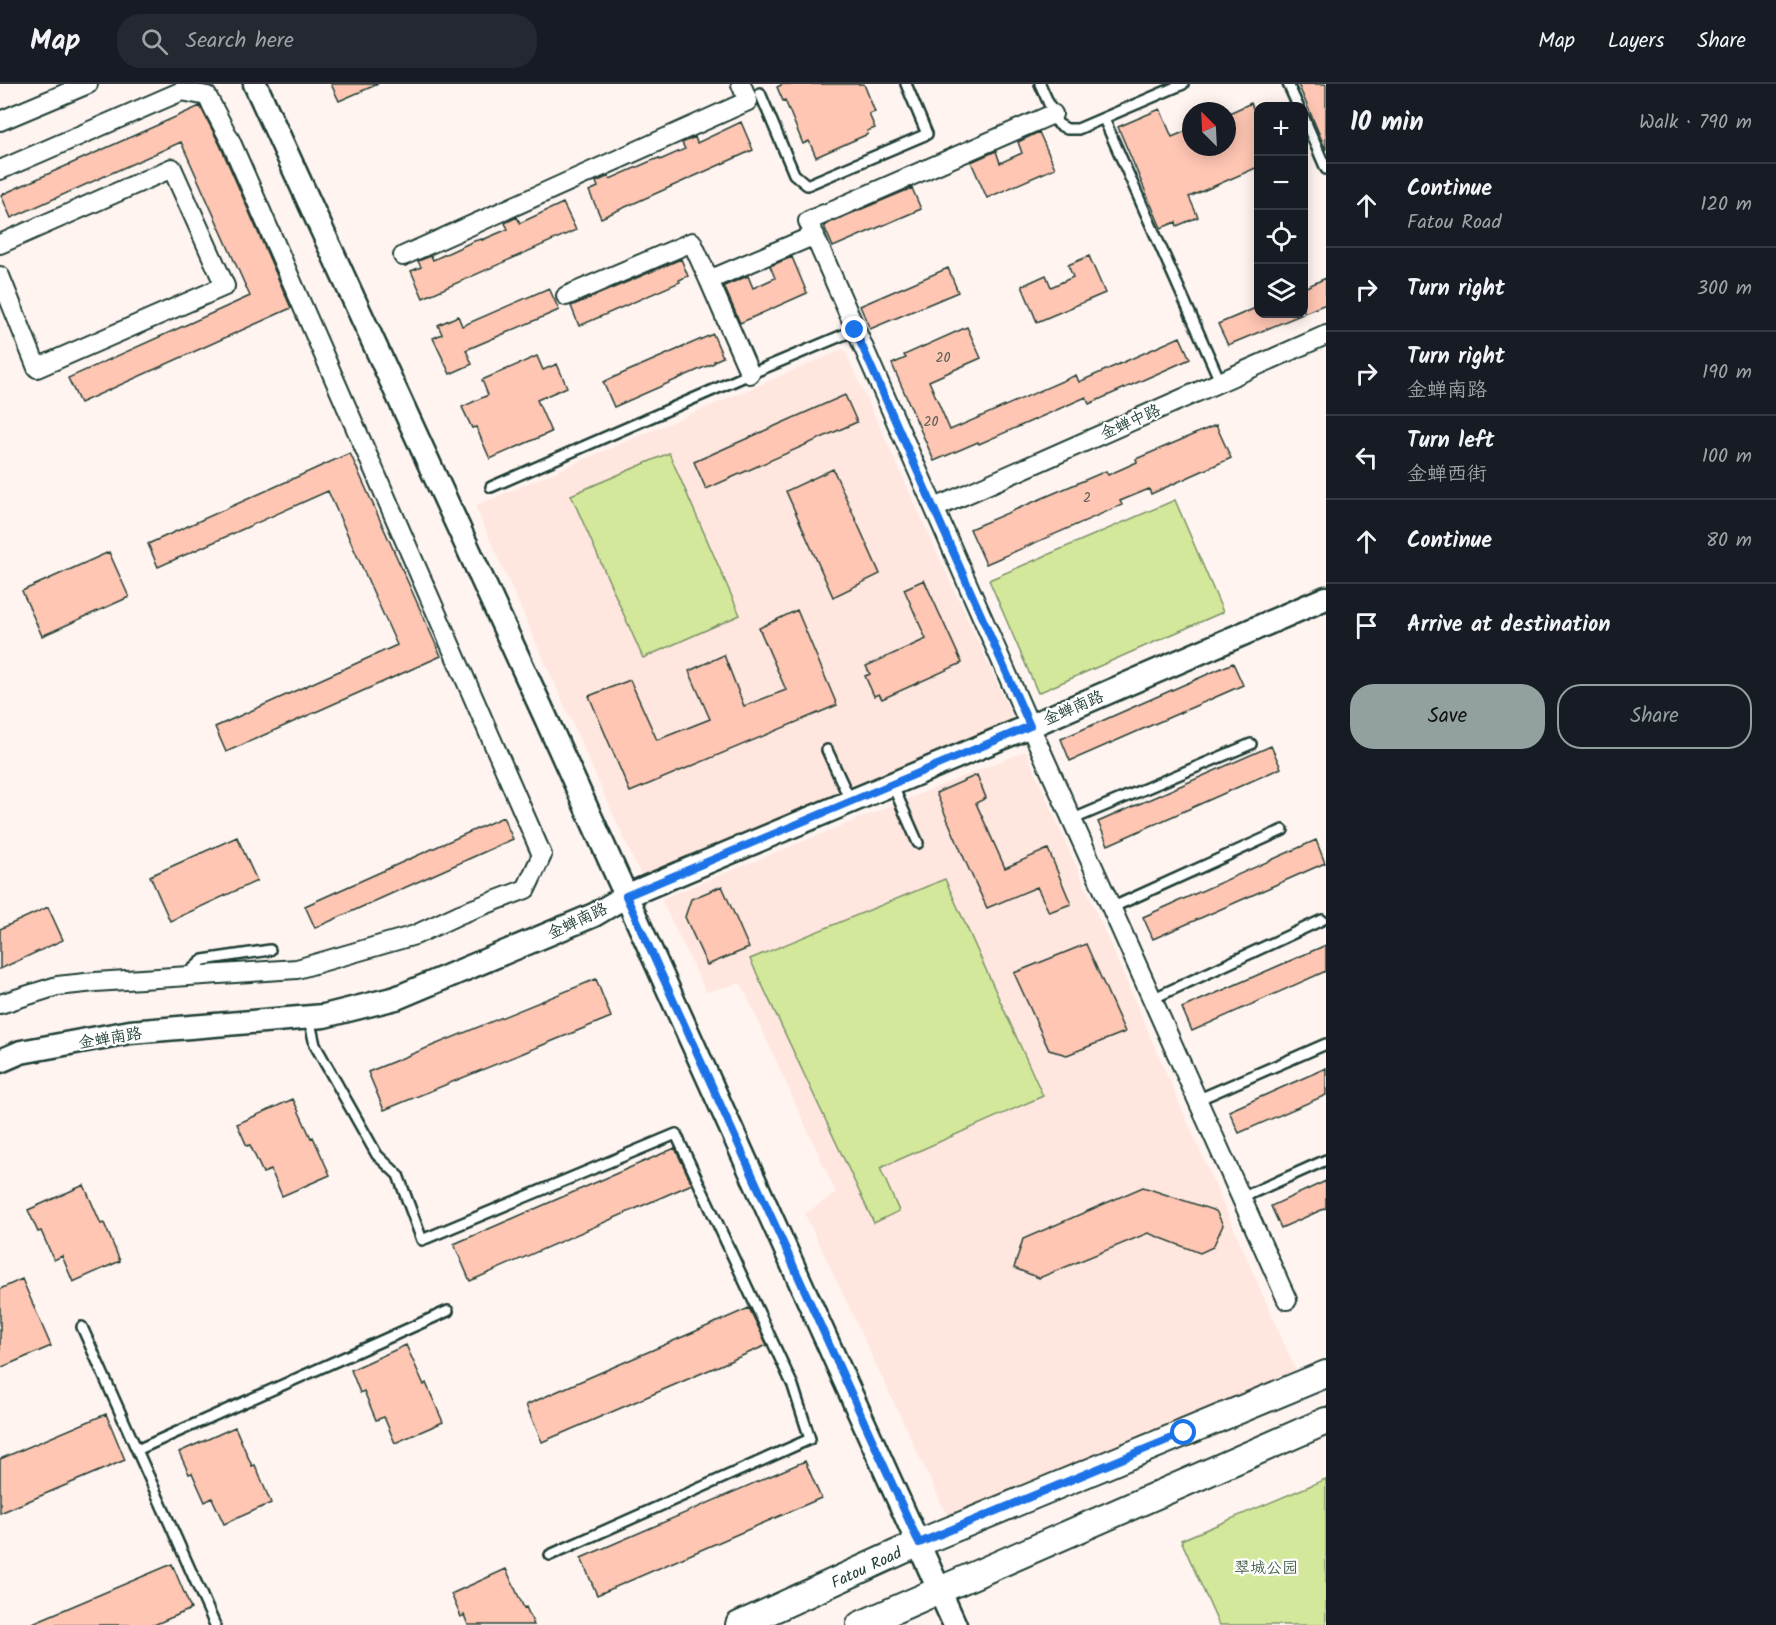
<!DOCTYPE html>
<meta charset="utf-8">
<style>
body{margin:0;font-family:Kalam,"LXGW WenKai TC",sans-serif;background:#242831;color:#f1f3f6}
.controls{position:absolute;right:18px;top:18px;display:grid;overflow:hidden;border-radius:12px;box-shadow:0 3px 15px #0003}
.controls button{width:54px;height:54px;display:grid;place-items:center;padding:0;border:0;border-bottom:2px solid #363941;background:#171b24;color:#f1f3f6;font:30px sans-serif}
.compass{position:absolute;left:1182px;top:18px;width:54px;height:54px;border-radius:50%;background:#171b24;box-shadow:0 3px 15px #0003;rotate:336deg}
.stop{position:absolute;width:18px;height:18px;margin:-14px;border:4px solid #1a73e8;border-radius:50%;background:#fff}
.stop.end{background:#1a73e8;border-color:#fff;box-shadow:0 2px 6px #0008}
.list{margin:0;padding:0;list-style:none}
h2{display:flex;justify-content:space-between;align-items:center;height:78px;margin:0;padding:0 24px;font-size:26px}
h2 small{font-size:20px;font-weight:400;color:#9ea1a6}
.list li{display:grid;grid-template-columns:39px 1fr auto;gap:18px;align-items:center;box-sizing:border-box;height:84px;padding:0 24px;border-top:2px solid #363941}
.list b{display:block;font-size:22px;white-space:nowrap}
.list p{margin:0;font-size:20px;white-space:nowrap;color:#9ea1a6}
.list em{font-size:20px;font-style:normal;color:#9ea1a6}
.actions{display:flex;gap:12px;padding:18px 24px}
.actions a{flex:1;padding:14px 0;border:2px solid #92a19f;border-radius:24px;text-align:center;font-size:21px;color:#92a19f}
.actions .main{background:#92a19f;color:#111}
.icon{flex:none;width:33px;height:33px;fill:none;stroke:currentColor;stroke-width:2;stroke-linecap:round;stroke-linejoin:round}
.map{position:relative;flex:none;width:1326px;height:1541px;overflow:hidden}
header{display:flex;align-items:center;gap:36px;box-sizing:border-box;height:84px;padding:0 30px;background:#171b24;border-bottom:2px solid #363941}
header strong{font-size:28px}
nav{display:flex;gap:33px;margin-inline-start:auto;font-size:21px}
.search{width:420px;height:54px;background:#242831;display:flex;align-items:center;gap:15px;box-sizing:border-box;padding:0 21px;border-radius:24px;color:#9ea1a6;font-size:22px}
main{display:flex}
aside{flex:1;background:#171b24}
.map>svg:first-child{display:block}
.built{fill:#ffe6de}
.green{fill:#d4e89c;stroke:#7a9268;stroke-width:1.5}
.building{fill:#fec6b3;stroke:#1f3d34;stroke-width:1.5}
.lines{fill:none;stroke-linecap:round;stroke-linejoin:round}
.service-casing{stroke:#1f3d34;stroke-width:14}
.minor-casing{stroke:#1f3d34;stroke-width:22}
.tertiary-casing{stroke:#1f3d34;stroke-width:27}
.secondary-casing{stroke:#1f3d34;stroke-width:30}
.service{stroke:#fff;stroke-width:9}
.minor{stroke:#fff;stroke-width:18}
.tertiary{stroke:#fff;stroke-width:22}
.secondary{stroke:#fff;stroke-width:26}
.route{stroke:#1a73e8;stroke-width:8}
.labels{text-anchor:middle;stroke-width:4.5;stroke-linejoin:round;paint-order:stroke}
.number-label{font-size:14px;fill:#575f54}
.street-label{font-size:16px;fill:#1f3d34;stroke:#fff}
.park-label{font-size:16px;fill:#435f49;stroke:#fff}
</style>
<header>
<strong>Map</strong>
<div class="search"><svg class="icon" aria-label="search" viewBox="0 0 24 24"><circle cx="10" cy="10" r="6"/><path d="M15 15l6 6"/></svg>Search here</div>
<nav><a>Map</a><a>Layers</a><a>Share</a></nav>
</header>
<main>
<div class="map">
<svg width="1326" height="1541" viewBox="0 0 1326 1541">
<rect width="100%" height="100%" fill="#fff4f0"/>
<filter id="ink" filterUnits="userSpaceOnUse"><feTurbulence type="fractalNoise" baseFrequency=".0167" numOctaves="2"/><feDisplacementMap in="SourceGraphic" scale="12" xChannelSelector="R" yChannelSelector="G"/><feConvolveMatrix kernelMatrix="1 2 1 2 8 2 1 2 1" color-interpolation-filters="sRGB"/></filter>
<g filter="url(#ink)">
<!-- built -->
<path class="built" d="M844 265 1015 639 641 792 475 422Z
M1026 667 1298 1292 947 1431 805 1130 836 1109 741 899 706 908 661 815Z"/>
<!-- green -->
<path class="green" d="M669 369 740 531 643 574 571 411Z
M1175 416 1223 528 1038 609 989 496Z
M945 795 1043 1012 880 1084 899 1127 874 1139 750 875Z
M1326 1395V1541H1219L1181 1456Z"/>
<!-- building -->
<path class="building" d="M331 0H378L339 17Z
M783 0H864L875 28 869 30 875 44 867 47 868 50 816 73 809 57 803 60 785 16 783 17 777 3Z
M1298 0H1326V66Z
M1251 19 1258 37V83L1189 113 1198 133 1177 142 1176 138 1161 144 1118 43 1160 25 1172 53 1191 45V63H1227V30Z
M200 22 220 61 291 224 80 319 68 294 250 212 181 58 11 134 1 111Z
M741 38 753 66 601 134 589 107 598 103 596 98 609 92 610 95 651 77 659 74 660 76 685 65 682 59 695 53 697 59Z
M1039 48 1055 84 987 114 971 78 996 67 1000 79 1022 69 1018 58Z
M912 104 921 125 833 163 824 142 833 137Z
M563 119 576 146 423 214 411 187 421 183 418 177 431 172 433 176 474 157 482 155V156L508 145 505 139 517 133 520 139Z
M1089 172 1105 209 1037 238 1022 202 1046 191 1051 203 1073 193 1068 181Z
M792 173 807 209 740 239 724 202 748 192 753 204 775 194 770 182Z
M681 175 688 192 679 196 680 198 579 242 571 222Z
M948 184 958 208 870 245 860 222Z
M1326 194V220L1304 229V204Z
M549 204 559 226 466 266 472 280 450 290 433 254 442 250 438 241 458 232 462 242Z
M1258 223V230H1303L1228 261 1218 240Z
M967 243 981 274 929 297 950 346 1076 291 1079 298 1180 253 1190 275 1089 320 1086 313 979 360 978 358 934 377 892 280 906 274 904 271Z
M713 250 723 273 714 277V279L614 323 603 298Z
M537 272 543 286 557 280 567 303 537 316 551 348 490 375 476 343 472 344 462 323 488 311 482 296Z
M845 311 857 338 706 405 694 378Z
M1216 341 1231 374 1151 410 1149 405 1120 417 1122 421 986 480 970 445 1106 387 1108 391 1137 378 1136 375Z
M350 369 441 572 226 668 215 643 397 561 328 407 158 483 148 460Z
M833 385 880 490 833 513 786 407Z
M109 468 129 513 42 552 22 507Z
M924 496 962 579 882 615 879 610 874 612 865 592 870 590 866 582 926 555 904 505Z
M797 526 837 621 630 708 589 612 630 596 657 656 710 635 689 587 724 571 744 622 786 606 759 544Z
M1233 579 1243 601 1070 677 1061 655Z
M1271 662 1281 684 1108 761 1098 738Z
M977 691 986 714 976 719 1005 784 1048 765 1071 820 1049 828 1037 803 987 824 967 781 936 709Z
M503 733 513 755 315 844 305 822Z
M237 753 257 797 170 837 150 792Z
M1316 756 1325 779 1153 855 1143 833Z
M722 802 749 864 707 881 685 833 691 815Z
M48 823 63 856 0 885V845Z
M1086 860 1125 948 1067 971 1049 966 1014 889Z
M1326 861V887L1192 947 1182 924Z
M596 895 611 933 384 1026 368 988Z
M1326 984V1011L1239 1049 1229 1027Z
M293 1015 311 1054 313 1053 330 1091 282 1112 271 1086 263 1089 250 1061 247 1062 237 1040Z
M675 1064 692 1100 470 1197 454 1160Z
M1326 1097V1124L1281 1144 1271 1122Z
M84 1101 101 1140 104 1139 120 1177 73 1198 62 1172 54 1176 41 1147 38 1148 28 1126Z
M1143 1103 1216 1127 1223 1141 1213 1163 1200 1169 1148 1149 1039 1194 1014 1184 1023 1155Z
M22 1195 51 1262 0 1284V1205Z
M749 1224 767 1261 542 1358 526 1321Z
M406 1261 424 1301 426 1299 443 1338 395 1359 384 1333 376 1336 364 1307 360 1309 351 1286Z
M106 1330 125 1376 0 1429V1375Z
M235 1343 252 1382 255 1381 271 1419 224 1440 212 1414 205 1418 192 1389 189 1390 179 1368Z
M805 1377 821 1414 597 1511 581 1474Z
M172 1480 191 1525 154 1541H28Z
M506 1485 524 1524 526 1523 534 1541H468L464 1531 461 1533 451 1510Z"/>
<g class="lines">
<!-- service casing -->
<g class="service-casing">
<path id="service" d="M1040 0 1058 40 1067 45H1078L1183 0
M1288 0 1298 22
M760 9 794 90 807 101 927 50 906 0
M1304 34 1326 85
M1104 35 1220 297
M491 403 750 290 855 246
M827 666 851 718
M892 700 918 759
M1071 736 1251 660
M1111 824 1283 746
M188 889 203 876 270 866
M1152 915 1322 836
M309 934 315 961 377 1071 398 1091 422 1156 676 1050 793 1302 810 1355 550 1471
M1197 1016 1326 960
M1241 1114 1326 1076
M82 1243 215 1541
M137 1366 448 1227"/>
</g>
<!-- minor casing -->
<g class="minor-casing">
<path id="minor" d="M0 37 88 0
M0 86 182 7 207 12 230 56 542 771 526 805 460 830 415 851 297 885 95 898 57 902 0 920
M833 126 1053 30
M824 130 808 137 1030 642 1287 1216
M0 160 172 84 225 202 37 284 0 192
M403 172 748 17 741 0
M566 212 692 158 709 196
M750 290 709 196 815 151
M935 424 1326 251"/>
</g>
<!-- tertiary casing -->
<g class="tertiary-casing">
<path id="tertiary" d="M255 0 544 630 955 1541
M0 977 21 968 130 948 324 932 396 914 594 831 626 812 1030 642 1326 514"/>
</g>
<!-- secondary casing -->
<g class="secondary-casing">
<path id="secondary" d="M739 1541 919 1459 1326 1290
M860 1541 1326 1337"/>
</g>
<!-- service -->
<use href="#service" class="service"/>
<!-- minor -->
<use href="#minor" class="minor"/>
<!-- tertiary -->
<use href="#tertiary" class="tertiary"/>
<!-- secondary -->
<use href="#secondary" class="secondary"/>
</g>
</g>
<g class="lines" filter="url(#ink)">
<!-- route -->
<path class="route" d="M855 246 1030 642 626 812 919 1459 1184 1349"/>
</g>
<g class="labels">
<!-- number labels -->
<g class="number-label">
<text x="943" y="278">20</text>
<text x="931" y="342">20</text>
<text x="1087" y="418">2</text>
</g>
<!-- street labels -->
<g class="street-label">
<text transform="translate(1130 337) rotate(-24)" y="6">金蝉中路</text>
<text transform="translate(1073 623) rotate(-23)" y="6">金蝉南路</text>
<text transform="translate(577 836) rotate(-25)" y="6">金蝉南路</text>
<text transform="translate(110 953) rotate(-9)" y="6">金蝉南路</text>
<text transform="translate(866 1483) rotate(-25)" y="6">Fatou Road</text>
</g>
<!-- park labels -->
<g class="park-label">
<text x="1266" y="1489">翠城公园</text>
</g>
</g>
</svg>
<div class="controls">
<button>+</button>
<button>−</button>
<button><svg class="icon" aria-label="locate" viewBox="0 0 24 24"><circle cx="12" cy="12" r="6"/><path d="M12 2v4M12 18v4M2 12h4M18 12h4"/></svg></button>
<button><svg class="icon" aria-label="layers" viewBox="0 0 24 24"><path d="M12 4l9 5-9 5-9-5zM3 14l9 5 9-5"/></svg></button>
</div>
<svg class="compass" viewBox="-18 -18 36 36"><path d="M0-13l5 13h-10z" fill="#e53935"/><path d="M0 13l5-13h-10z" fill="#9ea1a6"/></svg>
<div class="stop" style="left:1184px;top:1349px"></div>
<div class="stop end" style="left:855px;top:246px"></div>
</div>
<aside>
<h2>10 min<small>Walk · 790 m</small></h2>
<ul class="list">
<li><svg class="icon" aria-label="ahead" viewBox="0 0 24 24"><path d="M12 20V5M6 11l6-6 6 6"/></svg><div><b>Continue</b><p>Fatou Road</p></div><em>120 m</em></li>
<li><svg class="icon" aria-label="right" viewBox="0 0 24 24"><path d="M7 20v-9h11M14 6l5 5-5 5"/></svg><div><b>Turn right</b></div><em>300 m</em></li>
<li><svg class="icon" aria-label="right" viewBox="0 0 24 24"><path d="M7 20v-9h11M14 6l5 5-5 5"/></svg><div><b>Turn right</b><p>金蝉南路</p></div><em>190 m</em></li>
<li><svg class="icon" aria-label="left" viewBox="0 0 24 24"><path d="M17 20v-9H6M10 6l-5 5 5 5"/></svg><div><b>Turn left</b><p>金蝉西街</p></div><em>100 m</em></li>
<li><svg class="icon" aria-label="ahead" viewBox="0 0 24 24"><path d="M12 20V5M6 11l6-6 6 6"/></svg><div><b>Continue</b></div><em>80 m</em></li>
<li><svg class="icon" aria-label="arrive" viewBox="0 0 24 24"><path d="M6 21V4h12l-3 4 3 4H6"/></svg><div><b>Arrive at destination</b></div></li>
</ul>
<div class="actions"><a class="main">Save</a><a>Share</a></div>
</aside>
</main>
